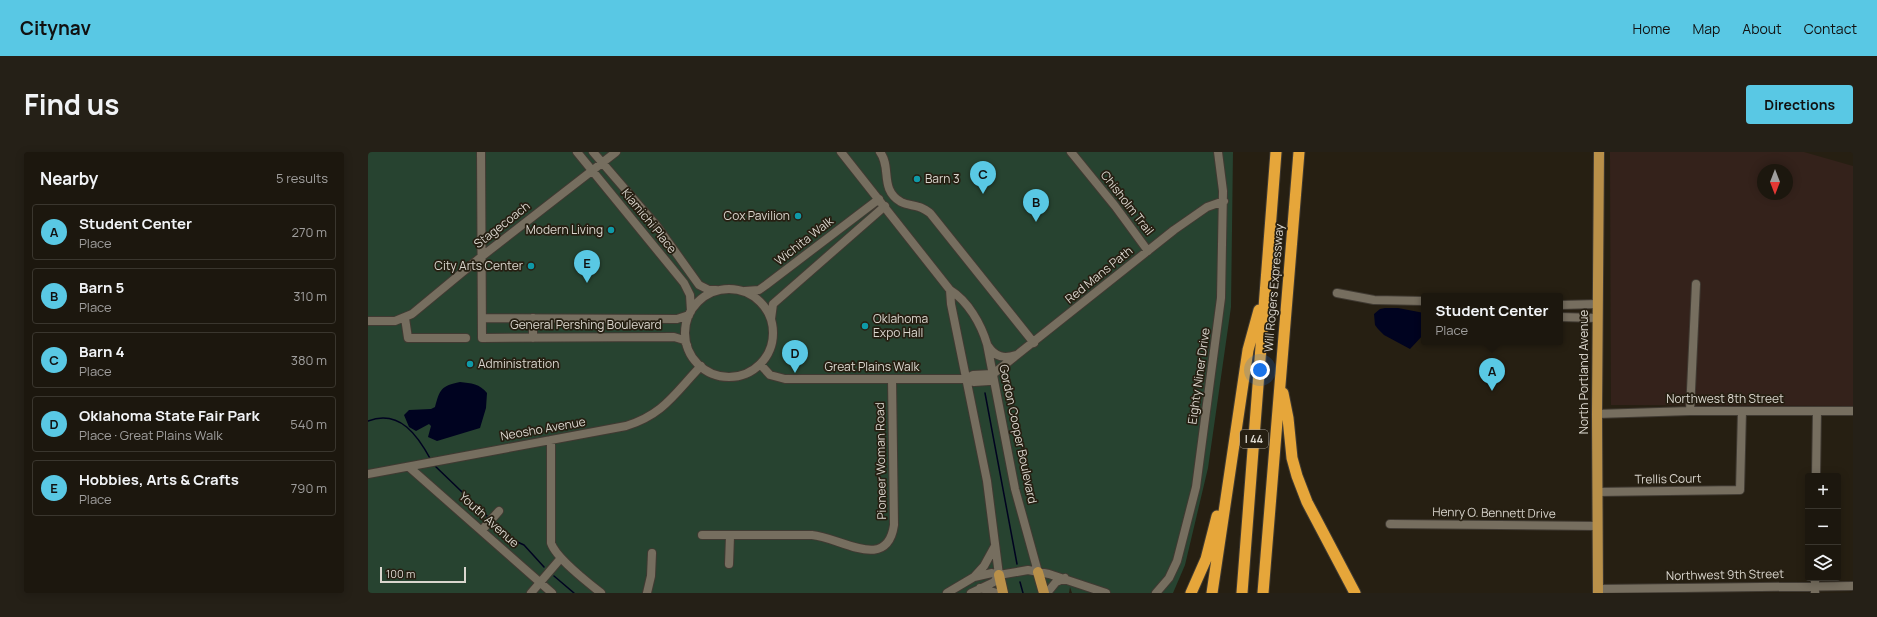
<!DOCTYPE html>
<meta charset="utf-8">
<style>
body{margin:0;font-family:Manrope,sans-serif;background:#252017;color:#f1f3f6}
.controls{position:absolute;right:12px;bottom:12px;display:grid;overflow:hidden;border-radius:4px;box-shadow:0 2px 10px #0003}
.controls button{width:36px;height:36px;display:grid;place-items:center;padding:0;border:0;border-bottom:1px solid #3a362e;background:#1c170e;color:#f1f3f6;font:20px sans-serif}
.compass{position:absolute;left:1389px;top:12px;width:36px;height:36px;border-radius:50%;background:#1c170e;box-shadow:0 2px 10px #0003;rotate:180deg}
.scale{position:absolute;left:12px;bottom:10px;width:86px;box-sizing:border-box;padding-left:4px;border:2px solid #dad6ce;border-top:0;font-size:11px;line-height:14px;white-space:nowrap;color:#dad6ce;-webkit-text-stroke:3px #261f12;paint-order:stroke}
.you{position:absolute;left:892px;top:218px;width:14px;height:14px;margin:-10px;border:3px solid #fff;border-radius:50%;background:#1a73e8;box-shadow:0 0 0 6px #1a73e833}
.badge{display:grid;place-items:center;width:26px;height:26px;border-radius:50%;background:#59c8e4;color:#111;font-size:13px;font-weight:700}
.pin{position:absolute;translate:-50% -33px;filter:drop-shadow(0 1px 2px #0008)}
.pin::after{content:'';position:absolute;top:21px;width:14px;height:12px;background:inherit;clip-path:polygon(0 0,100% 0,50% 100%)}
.popup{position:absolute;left:1053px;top:141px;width:142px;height:52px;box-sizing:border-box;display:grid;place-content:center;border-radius:4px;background:#1c170e;filter:drop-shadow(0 1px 3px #0005);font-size:13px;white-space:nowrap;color:#a09f9e}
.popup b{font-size:15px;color:#f1f3f6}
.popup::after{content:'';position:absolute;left:50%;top:100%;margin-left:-8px;border:8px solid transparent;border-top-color:#1c170e}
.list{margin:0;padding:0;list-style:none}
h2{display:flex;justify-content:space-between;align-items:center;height:52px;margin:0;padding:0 16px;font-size:17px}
h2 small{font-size:13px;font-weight:400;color:#a09f9e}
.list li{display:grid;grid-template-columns:26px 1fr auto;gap:12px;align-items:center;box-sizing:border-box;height:56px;margin:0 8px 8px;padding:0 8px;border:1px solid #3a362e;border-radius:4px}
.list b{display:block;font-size:15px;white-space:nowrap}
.list p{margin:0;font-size:13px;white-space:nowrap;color:#a09f9e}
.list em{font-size:13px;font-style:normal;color:#a09f9e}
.icon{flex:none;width:22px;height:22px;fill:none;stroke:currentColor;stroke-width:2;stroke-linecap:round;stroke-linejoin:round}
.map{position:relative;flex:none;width:1485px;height:441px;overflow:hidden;border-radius:4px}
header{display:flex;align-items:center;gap:24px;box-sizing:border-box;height:56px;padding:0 20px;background:#59c8e4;color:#111}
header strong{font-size:19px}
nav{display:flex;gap:22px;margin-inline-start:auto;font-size:14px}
.intro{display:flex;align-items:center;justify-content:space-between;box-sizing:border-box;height:96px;padding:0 24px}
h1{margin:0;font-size:28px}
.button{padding:10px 18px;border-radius:4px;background:#59c8e4;color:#111;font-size:14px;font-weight:700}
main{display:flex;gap:24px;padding:0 24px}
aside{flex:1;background:#1c170e;border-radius:4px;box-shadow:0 2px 10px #0003}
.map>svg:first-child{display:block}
.industrial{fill:#34221b;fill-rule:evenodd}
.green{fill:#274330}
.water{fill:#000320}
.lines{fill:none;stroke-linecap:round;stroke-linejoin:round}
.stream{stroke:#000320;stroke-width:1.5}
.minor-casing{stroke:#403a32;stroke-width:10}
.major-casing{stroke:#403a32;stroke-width:12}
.highway-casing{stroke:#403a32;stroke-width:13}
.minor{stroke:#766e5f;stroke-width:8}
.major{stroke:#b99049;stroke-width:10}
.highway{stroke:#e6a63a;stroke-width:11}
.culture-dot{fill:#0f9aa8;stroke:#261f12;stroke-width:1.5}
.labels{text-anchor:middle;stroke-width:3.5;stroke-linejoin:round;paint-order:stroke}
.shield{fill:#261f12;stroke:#a49f96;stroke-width:1}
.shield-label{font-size:11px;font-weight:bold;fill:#dad6ce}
.poi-label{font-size:12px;fill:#dad6ce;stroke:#261f12;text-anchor:start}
.street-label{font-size:12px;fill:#dad6ce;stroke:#261f12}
</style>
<header>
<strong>Citynav</strong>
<nav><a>Home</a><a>Map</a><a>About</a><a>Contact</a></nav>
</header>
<div class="intro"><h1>Find us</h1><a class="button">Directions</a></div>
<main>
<aside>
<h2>Nearby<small>5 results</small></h2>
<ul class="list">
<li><span class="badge">A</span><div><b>Student Center</b><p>Place</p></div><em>270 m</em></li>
<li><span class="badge">B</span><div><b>Barn 5</b><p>Place</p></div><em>310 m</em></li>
<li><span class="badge">C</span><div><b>Barn 4</b><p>Place</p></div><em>380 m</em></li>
<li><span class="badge">D</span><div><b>Oklahoma State Fair Park</b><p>Place · Great Plains Walk</p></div><em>540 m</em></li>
<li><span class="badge">E</span><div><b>Hobbies, Arts &amp; Crafts</b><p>Place</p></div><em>790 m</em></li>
</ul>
</aside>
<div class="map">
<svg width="1485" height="441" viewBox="0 0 1485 441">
<rect width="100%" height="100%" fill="#261f12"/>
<!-- industrial -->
<path class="industrial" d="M1242 0H1436L1485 14V254L1243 253ZM1395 18H1419V42H1395Z"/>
<!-- green -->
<path class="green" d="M0 0H865L863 155 840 316 817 413 805 441H704L702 435 701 441H0Z"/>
<!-- water -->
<path class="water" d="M1017 156H1030L1056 161V182L1042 197 1016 183 1010 177 1007 173 1006 162 1012 157Z
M92 230C103 231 112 232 119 241L118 256 112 276 69 289 60 285 63 274 61 272 48 279 41 275 36 263 41 258 63 257 67 255C72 237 73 234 92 230Z"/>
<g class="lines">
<!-- stream -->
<path class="stream" d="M617 241 649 412
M0 269C32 257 50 284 63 308
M66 313 119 364
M128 373 143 387 156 393 176 415
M186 424 206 441
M652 430 655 441"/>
<!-- minor casing -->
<g class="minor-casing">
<path id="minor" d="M113 0 114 186 306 185 316 188 319 193
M209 0 316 131 322 143 323 159
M225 0 288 73 331 133 341 138H348
M473 0 582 138C600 149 613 172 619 192L647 337 670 420
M512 0C524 16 511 37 533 50 539 53 545 53 551 55 555 56 559 59 562 61L666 191
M703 0 747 54 780 99
M317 181a44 44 0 1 1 88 0a44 44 0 1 1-88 0Z
M582 138 583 152 619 329 631 423
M377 139 391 138 398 133 511 47
M969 141 1006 148 1056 149
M1192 153 1230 152
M1192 165 1229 166
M37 166 40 186H98
M114 166 309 167 321 163
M165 166V186
M403 167 405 152 517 54
M0 169H27L44 162 113 105 248 0
M620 194C627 205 636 207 648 203
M392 212 402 223 417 227H598L606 230 621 229 625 222 806 78 839 55 856 49
M598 227 605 223 625 222
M1322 259 1328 132
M1229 262 1322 259H1485
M183 288V391C188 406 219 430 233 441
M41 315 184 441
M0 322 258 274C296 262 306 242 333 214
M1448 324 1449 259
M1229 340 1372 338 1374 259
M1022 372 1230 374
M114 378 131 359
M334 383H444C472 385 519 421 526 373L524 227
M361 412 362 384
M606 425 616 414 627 394
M612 436 629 441
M1230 437 1485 434
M163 441 193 406
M279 441 283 424 284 401
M579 441 606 425 624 421 631 423 660 418 681 422 738 441
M603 441 626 430 631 423
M679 441 688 430 697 426
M788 441 801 426 809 409 828 335 853 146 855 39 850 0
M1447 441V426"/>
</g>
<!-- major casing -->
<g class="major-casing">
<path id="major" d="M670 420 676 441
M631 423 635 441
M1230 441 1229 262 1231 0"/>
</g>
<!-- highway casing -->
<g class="highway-casing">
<path id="highway" d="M915 241 920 266 924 306 929 324 939 350 987 441
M823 441 838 407 849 364
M844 441 880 198 891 158
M874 441 908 0
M895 441 931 0"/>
</g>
<!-- minor -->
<use href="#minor" class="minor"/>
<!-- major -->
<use href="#major" class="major"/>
<!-- highway -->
<use href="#highway" class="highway"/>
</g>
<!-- markers -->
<g class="culture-dot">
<circle cx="549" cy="27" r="4"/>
<circle cx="430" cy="64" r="4"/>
<circle cx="243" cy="78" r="4"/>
<circle cx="163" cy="114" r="4"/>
<circle cx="497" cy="174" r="4"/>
<circle cx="102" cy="212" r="4"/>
</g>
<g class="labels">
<!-- shield labels -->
<rect class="shield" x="872" y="278" width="28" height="18" rx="3"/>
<g class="shield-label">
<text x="886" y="291">I 44</text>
</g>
<!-- poi labels -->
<g class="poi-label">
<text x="557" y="31">Barn 3</text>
<text x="422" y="68" text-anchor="end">Cox Pavilion</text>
<text x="235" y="82" text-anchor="end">Modern Living</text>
<text x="155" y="118" text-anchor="end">City Arts Center</text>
<text x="505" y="171">Oklahoma<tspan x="505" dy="14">Expo Hall</tspan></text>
<text x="110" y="216">Administration</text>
</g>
<!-- street labels -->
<g class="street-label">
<text transform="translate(759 51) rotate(52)" y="4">Chisholm Trail</text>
<text transform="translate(281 69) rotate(51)" y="4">Kiamichi Place</text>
<text transform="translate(134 73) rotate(-38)" y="4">Stagecoach</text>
<text transform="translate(436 89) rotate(-38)" y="4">Wichita Walk</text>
<text transform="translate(731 123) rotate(-39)" y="4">Red Mans Path</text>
<text transform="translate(906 136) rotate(-85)" y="4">Will Rogers Expressway</text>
<text x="218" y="177">General Pershing Boulevard</text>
<text x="504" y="219">Great Plains Walk</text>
<text transform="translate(1216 220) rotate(-90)" y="4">North Portland Avenue</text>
<text transform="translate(831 224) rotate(-82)" y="4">Eighty Niner Drive</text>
<text x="1357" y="251">Northwest 8th Street</text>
<text transform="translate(175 277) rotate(-10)" y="4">Neosho Avenue</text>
<text transform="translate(650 282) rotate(78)" y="4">Gordon Cooper Boulevard</text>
<text transform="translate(513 309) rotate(-91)" y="4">Pioneer Woman Road</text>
<text transform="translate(1300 327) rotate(-1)" y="4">Trellis Court</text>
<text transform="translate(1126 361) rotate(1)" y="4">Henry O. Bennett Drive</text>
<text transform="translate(121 368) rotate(42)" y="4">Youth Avenue</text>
<text transform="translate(1357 423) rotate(-1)" y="4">Northwest 9th Street</text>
</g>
</g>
</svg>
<div class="controls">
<button>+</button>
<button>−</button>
<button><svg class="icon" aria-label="layers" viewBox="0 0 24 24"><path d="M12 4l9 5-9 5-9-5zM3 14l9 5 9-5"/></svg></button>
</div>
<svg class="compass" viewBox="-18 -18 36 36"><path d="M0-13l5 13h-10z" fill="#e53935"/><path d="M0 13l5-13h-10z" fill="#a09f9e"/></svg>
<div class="scale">100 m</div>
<div class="you"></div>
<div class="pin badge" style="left:1124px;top:239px">A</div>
<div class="popup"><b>Student Center</b>Place</div>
<div class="pin badge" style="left:668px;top:70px">B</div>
<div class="pin badge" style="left:615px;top:42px">C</div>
<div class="pin badge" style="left:427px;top:221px">D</div>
<div class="pin badge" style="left:219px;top:131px">E</div>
</div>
</main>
